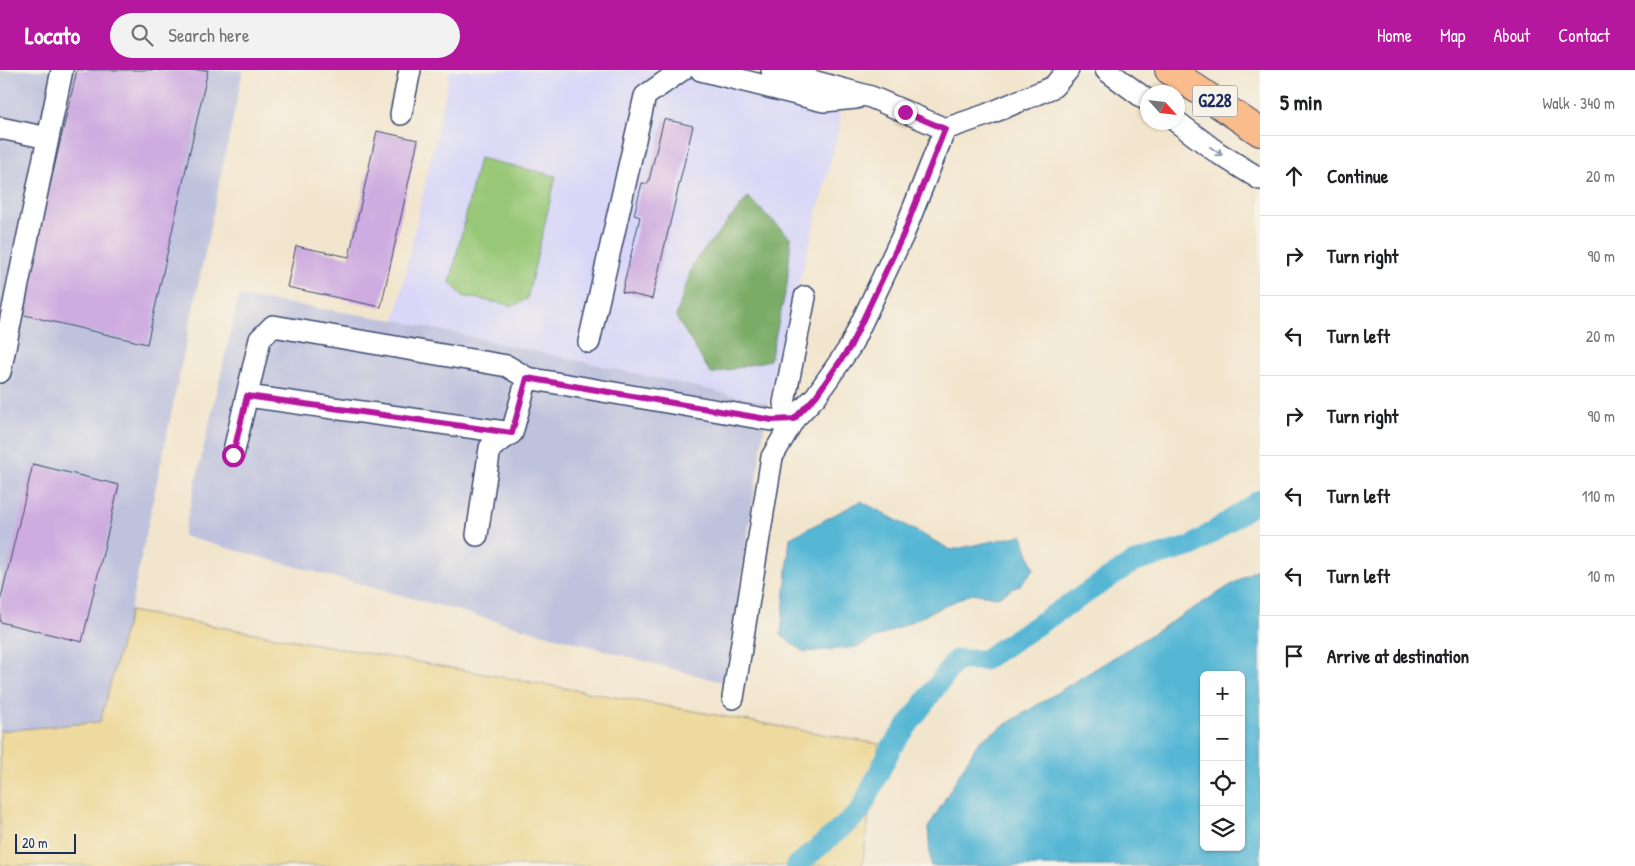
<!DOCTYPE html>
<meta charset="utf-8">
<style>
body{margin:0;font-family:"Patrick Hand",sans-serif;background:#f2f2f2;color:#202124}
.controls{position:absolute;right:15px;bottom:15px;display:grid;overflow:hidden;border-radius:8px;box-shadow:0 1px 4px #0004}
.controls button{width:45px;height:45px;display:grid;place-items:center;padding:0;border:0;border-bottom:1px solid #e0e0e0;background:#fff;color:#202124;font:25px sans-serif}
.compass{position:absolute;left:1140px;top:15px;width:45px;height:45px;border-radius:50%;background:#fff;box-shadow:0 1px 4px #0004;rotate:117deg}
.scale{position:absolute;left:15px;bottom:12px;width:61px;box-sizing:border-box;padding-left:5px;border:2px solid #1b2f5e;border-top:0;font-size:14px;line-height:18px;white-space:nowrap;color:#1b2f5e;-webkit-text-stroke:4px #f7f3e8;paint-order:stroke}
.stop{position:absolute;width:15px;height:15px;margin:-11px;border:4px solid #b5179e;border-radius:50%;background:#fff}
.stop.end{background:#b5179e;border-color:#fff;box-shadow:0 1px 5px #0008}
.list{margin:0;padding:0;list-style:none}
h2{display:flex;justify-content:space-between;align-items:center;height:65px;margin:0;padding:0 20px;font-size:21px}
h2 small{font-size:16px;font-weight:400;color:#757577}
.list li{display:grid;grid-template-columns:32px 1fr auto;gap:15px;align-items:center;box-sizing:border-box;height:80px;padding:0 20px;border-top:1px solid #e0e0e0}
.list b{display:block;font-size:19px;white-space:nowrap}
.list em{font-size:16px;font-style:normal;color:#757577}
.icon{flex:none;width:28px;height:28px;fill:none;stroke:currentColor;stroke-width:2;stroke-linecap:round;stroke-linejoin:round}
.map{position:relative;flex:none;width:1260px;height:796px;overflow:hidden}
header{display:flex;align-items:center;gap:30px;box-sizing:border-box;height:70px;padding:0 25px;background:#b5179e;color:#fff}
header strong{font-size:24px}
nav{display:flex;gap:28px;margin-inline-start:auto;font-size:18px}
.search{width:350px;height:45px;background:#f2f2f2;display:flex;align-items:center;gap:12px;box-sizing:border-box;padding:0 18px;border-radius:28px;color:#757577;font-size:19px}
main{display:flex}
aside{flex:1;background:#fff}
.map>svg:first-child{display:block}
.built{fill:#d8d7f8}
.industrial{fill:#bfc2dd}
.green{fill:#98c877;stroke:#5a7c6a}
.forest{fill:#7aac68;stroke:#4a6e63}
.sand{fill:#eeda9e;stroke:#84847e}
.water{fill:#57b7d5;stroke:#39739a;fill-rule:evenodd}
.lines{fill:none;stroke-linecap:round;stroke-linejoin:round}
.canal{stroke:#57b7d5;stroke-width:21}
.building{fill:#ceabe0}
.minor-casing{stroke:#3b4a6f;stroke-width:24}
.highway-casing{stroke:#3b4a6f;stroke-width:30}
.minor{stroke:#fff;stroke-width:21}
.highway{stroke:#f9bc8a;stroke-width:28}
.oneway{stroke:#8d97ae}
.route{stroke:#b5179e;stroke-width:6}
.labels{text-anchor:middle;stroke-width:5;stroke-linejoin:round;paint-order:stroke}
.shield{fill:#f7f3e8;stroke:#5d6a87;stroke-width:1}
.shield-label{font-size:18px;font-weight:bold;fill:#1b2f5e}
</style>
<header>
<strong>Locato</strong>
<div class="search"><svg class="icon" aria-label="search" viewBox="0 0 24 24"><circle cx="10" cy="10" r="6"/><path d="M15 15l6 6"/></svg>Search here</div>
<nav><a>Home</a><a>Map</a><a>About</a><a>Contact</a></nav>
</header>
<main>
<div class="map">
<svg width="1260" height="796" viewBox="0 0 1260 796">
<rect width="100%" height="100%" fill="#f7f3e8"/>
<filter id="ink" filterUnits="userSpaceOnUse"><feTurbulence type="fractalNoise" baseFrequency=".02" numOctaves="2"/><feDisplacementMap in="SourceGraphic" scale="10" xChannelSelector="R" yChannelSelector="G"/><feConvolveMatrix kernelMatrix="1 2 1 2 8 2 1 2 1" color-interpolation-filters="sRGB"/></filter>
<filter id="wash" filterUnits="userSpaceOnUse"><feTurbulence type="fractalNoise" baseFrequency=".0096" numOctaves="4" result="noise"/><feDisplacementMap in="SourceGraphic" scale="20" xChannelSelector="R" yChannelSelector="G"/><feGaussianBlur stdDeviation="1.12" result="paint"/><feColorMatrix in="noise" values="0 0 0 0 0 0 0 0 0 0 0 0 0 0 0 0 0 1.4 0 .05"/><feComposite in="paint" operator="in"/></filter>
<g filter="url(#wash)">
<rect width="100%" height="100%" fill="#f2e5cd"/>
<!-- built -->
<path class="built" d="M450 0H727L839 32 840 55 768 333 395 250Z"/>
<!-- industrial -->
<path class="industrial" d="M0 0H243L130 541 100 652 0 661Z
M239 226 395 250 768 333 725 613 183 466Z"/>
<!-- green -->
<path class="green" d="M479 88 556 106 527 229 514 236 463 226 450 213Z"/>
<!-- forest -->
<path class="forest" d="M748 127 791 168 787 215 770 290 711 304 676 247 693 193Z"/>
<!-- sand -->
<path class="sand" d="M130 541 879 674 862 796H0V661L100 652Z"/>
<!-- water -->
<path class="water" d="M861 431 951 480 1022 465 1034 499 1020 515 997 527 972 523 857 577 804 582 781 565 790 468Z
M1260 497V796H931L928 758 979 671ZM1204 605H1241V777H1204Z"/>
<g class="lines">
<!-- canal -->
<path class="canal" d="M796 796 859 743 891 678 956 590H984L1132 493 1192 476 1260 430"/>
</g>
<g id="blocks">
<!-- building -->
<path class="building" d="M77 0H208L147 274 20 244Z
M664 49 693 56 652 229 622 222 640 147 634 145 642 113 648 114Z
M377 61 418 70 381 237 287 217 296 176 349 187Z
M33 394 119 415 82 572 0 552V532Z"/>
</g>
</g>
<g filter="url(#ink)">
<use href="#blocks" fill-opacity="0" stroke="#3b4a6f" stroke-width="1"/>
<g class="lines">
<!-- minor casing -->
<g class="minor-casing">
<path id="minor" d="M701 0 824 31 856 28
M772 0 871 27 945 59
M1106 0 1148 31
M401 44 410 0
M1177 52 1218 83 1260 109
M0 58 48 68
M589 272 645 26 682 0
M0 302 62 0
M247 326 512 363
M233 385 260 269 273 256 507 296 527 308 771 350 794 349 784 333 805 227
M477 465 490 378 512 363 527 308
M733 628 772 387 794 349 816 326 850 277 903 165 945 59 986 45 1053 17 1068 0"/>
</g>
<!-- highway casing -->
<g class="highway-casing">
<path id="highway" d="M1169 0 1260 62"/>
</g>
<!-- minor -->
<use href="#minor" class="minor"/>
<!-- highway -->
<use href="#highway" class="highway"/>
</g>
<!-- one-way arrows -->
<defs><path id="oneway-shaft" d="M-6 0H5M1.5-3L5.5 0L1.5 3" fill="none" stroke-width="1.6" stroke-linecap="round" stroke-linejoin="round" transform="scale(1.25)"/></defs>
<use class="oneway" href="#oneway-shaft" transform="translate(1216 81) rotate(35)"/>
</g>
<g class="lines" filter="url(#ink)">
<!-- route -->
<path class="route" d="M233 385 247 326 512 363 527 308 772 350 794 349 816 326 850 277 903 165 945 59 905 42"/>
</g>
<g class="labels">
<!-- shield labels -->
<rect class="shield" x="1192.5" y="15.5" width="45" height="31" rx="4"/>
<g class="shield-label">
<text x="1215" y="37">G228</text>
</g>
</g>
</svg>
<div class="controls">
<button>+</button>
<button>−</button>
<button><svg class="icon" aria-label="locate" viewBox="0 0 24 24"><circle cx="12" cy="12" r="6"/><path d="M12 2v4M12 18v4M2 12h4M18 12h4"/></svg></button>
<button><svg class="icon" aria-label="layers" viewBox="0 0 24 24"><path d="M12 4l9 5-9 5-9-5zM3 14l9 5 9-5"/></svg></button>
</div>
<svg class="compass" viewBox="-18 -18 36 36"><path d="M0-13l5 13h-10z" fill="#e53935"/><path d="M0 13l5-13h-10z" fill="#757577"/></svg>
<div class="scale">20 m</div>
<div class="stop" style="left:233px;top:385px"></div>
<div class="stop end" style="left:905px;top:42px"></div>
</div>
<aside>
<h2>5 min<small>Walk · 340 m</small></h2>
<ul class="list">
<li><svg class="icon" aria-label="ahead" viewBox="0 0 24 24"><path d="M12 20V5M6 11l6-6 6 6"/></svg><div><b>Continue</b></div><em>20 m</em></li>
<li><svg class="icon" aria-label="right" viewBox="0 0 24 24"><path d="M7 20v-9h11M14 6l5 5-5 5"/></svg><div><b>Turn right</b></div><em>90 m</em></li>
<li><svg class="icon" aria-label="left" viewBox="0 0 24 24"><path d="M17 20v-9H6M10 6l-5 5 5 5"/></svg><div><b>Turn left</b></div><em>20 m</em></li>
<li><svg class="icon" aria-label="right" viewBox="0 0 24 24"><path d="M7 20v-9h11M14 6l5 5-5 5"/></svg><div><b>Turn right</b></div><em>90 m</em></li>
<li><svg class="icon" aria-label="left" viewBox="0 0 24 24"><path d="M17 20v-9H6M10 6l-5 5 5 5"/></svg><div><b>Turn left</b></div><em>110 m</em></li>
<li><svg class="icon" aria-label="left" viewBox="0 0 24 24"><path d="M17 20v-9H6M10 6l-5 5 5 5"/></svg><div><b>Turn left</b></div><em>10 m</em></li>
<li><svg class="icon" aria-label="arrive" viewBox="0 0 24 24"><path d="M6 21V4h12l-3 4 3 4H6"/></svg><div><b>Arrive at destination</b></div></li>
</ul>
</aside>
</main>
